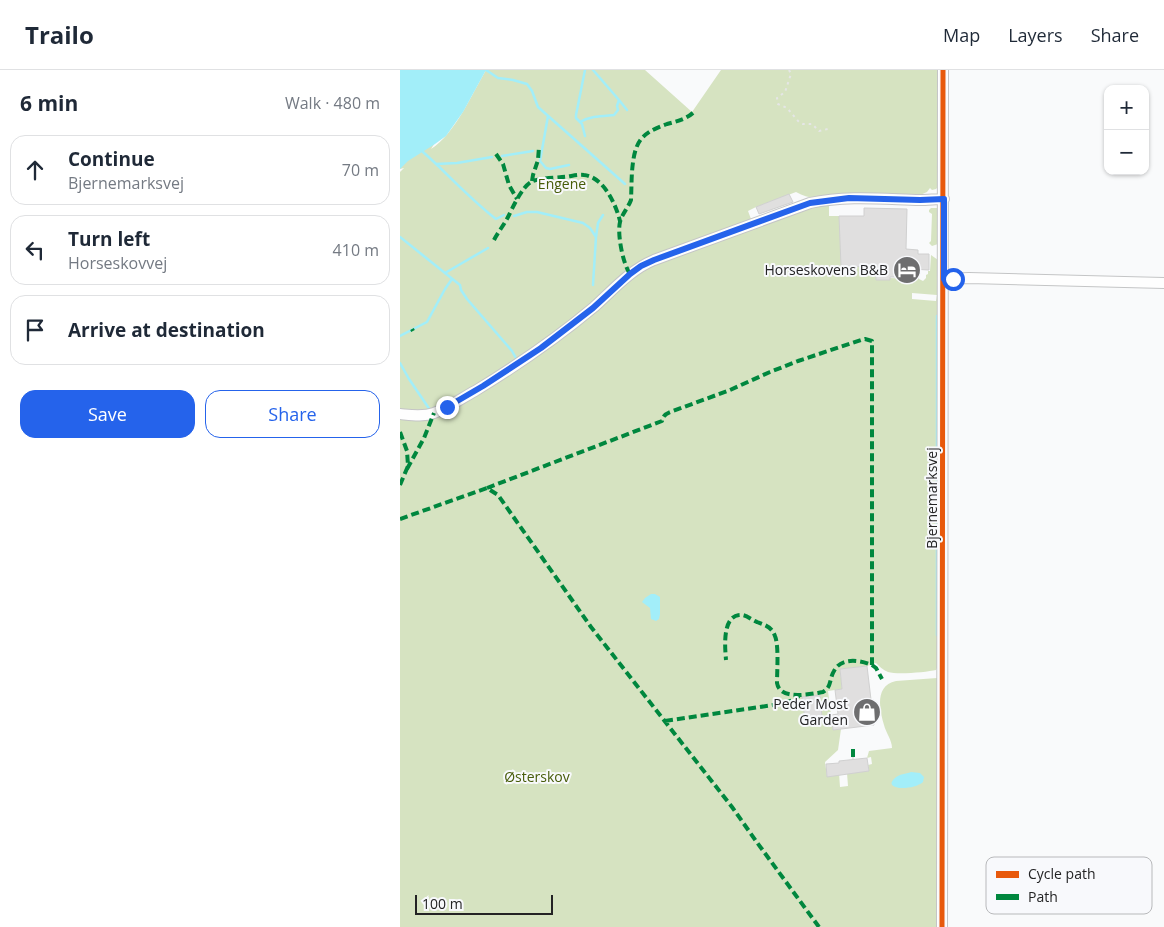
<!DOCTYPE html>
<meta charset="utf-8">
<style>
body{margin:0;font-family:"Open Sans",sans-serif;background:#f6f6f7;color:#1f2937}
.controls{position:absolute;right:15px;top:15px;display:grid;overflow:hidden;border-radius:10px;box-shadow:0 1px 4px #0004}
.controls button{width:45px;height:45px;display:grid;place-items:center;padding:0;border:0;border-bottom:1px solid #e0e1e3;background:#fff;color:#1f2937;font:25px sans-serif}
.scale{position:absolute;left:15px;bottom:12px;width:138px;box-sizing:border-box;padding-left:5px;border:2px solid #232324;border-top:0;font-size:14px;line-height:18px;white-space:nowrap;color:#232324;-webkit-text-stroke:4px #f8f9fc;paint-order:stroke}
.stop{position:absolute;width:15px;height:15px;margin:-11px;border:4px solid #2563eb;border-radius:50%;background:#fff}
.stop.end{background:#2563eb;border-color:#fff;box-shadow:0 1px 5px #0008}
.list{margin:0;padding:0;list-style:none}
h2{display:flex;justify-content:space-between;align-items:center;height:65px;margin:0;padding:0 20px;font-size:21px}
h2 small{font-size:16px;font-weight:400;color:#747a83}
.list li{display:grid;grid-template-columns:32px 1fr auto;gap:15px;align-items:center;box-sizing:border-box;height:70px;margin:0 10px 10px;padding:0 10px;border:1px solid #e0e1e3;border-radius:15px}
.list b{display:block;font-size:19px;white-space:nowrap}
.list p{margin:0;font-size:16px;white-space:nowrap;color:#747a83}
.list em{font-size:16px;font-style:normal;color:#747a83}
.actions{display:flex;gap:10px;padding:15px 20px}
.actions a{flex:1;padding:11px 0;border:1px solid #2563eb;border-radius:15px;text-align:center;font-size:18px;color:#2563eb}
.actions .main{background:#2563eb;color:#fff}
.icon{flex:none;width:28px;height:28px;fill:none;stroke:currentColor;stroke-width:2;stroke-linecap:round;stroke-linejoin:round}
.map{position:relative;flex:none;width:764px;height:857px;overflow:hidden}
header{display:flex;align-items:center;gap:30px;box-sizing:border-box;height:70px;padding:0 25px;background:#fff;border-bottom:1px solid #e0e1e3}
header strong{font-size:24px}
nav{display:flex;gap:28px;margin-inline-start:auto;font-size:18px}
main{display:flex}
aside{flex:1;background:#fff}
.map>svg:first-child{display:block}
.green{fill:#d6e3c1;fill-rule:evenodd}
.water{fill:#a2eef9}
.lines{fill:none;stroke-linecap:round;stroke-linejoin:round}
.stream{stroke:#a2eef9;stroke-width:2.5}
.building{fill:#e0dfdf;stroke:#d0d0d0}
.minor-casing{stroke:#c4c5c6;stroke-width:12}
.path{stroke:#e5e6e6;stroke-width:2;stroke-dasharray:2.5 4;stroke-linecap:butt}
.minor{stroke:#fefefe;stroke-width:10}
.quiet{stroke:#00873e;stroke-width:4;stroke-dasharray:8 4;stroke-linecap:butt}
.cycleway-casing{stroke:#f8f9fc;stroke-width:8}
.cycleway{stroke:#e8590c;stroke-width:5}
.route{stroke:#2563eb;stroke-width:6}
.labels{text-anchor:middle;stroke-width:4;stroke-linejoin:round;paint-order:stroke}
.park-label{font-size:14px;fill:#475c09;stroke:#f8f9fc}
.poi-label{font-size:14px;fill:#232324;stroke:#f8f9fc;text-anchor:end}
.street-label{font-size:14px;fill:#232324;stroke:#f8f9fc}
.key{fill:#f8f9fc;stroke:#b8b9bb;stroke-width:1}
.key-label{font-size:14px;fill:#232324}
</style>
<header>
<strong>Trailo</strong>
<nav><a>Map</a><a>Layers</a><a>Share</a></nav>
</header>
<main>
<aside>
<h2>6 min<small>Walk · 480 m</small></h2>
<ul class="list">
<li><svg class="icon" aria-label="ahead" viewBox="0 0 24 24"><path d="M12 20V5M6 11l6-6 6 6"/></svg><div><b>Continue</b><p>Bjernemarksvej</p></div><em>70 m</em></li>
<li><svg class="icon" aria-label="left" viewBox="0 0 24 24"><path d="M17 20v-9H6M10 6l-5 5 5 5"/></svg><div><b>Turn left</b><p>Horseskovvej</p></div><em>410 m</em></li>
<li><svg class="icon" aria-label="arrive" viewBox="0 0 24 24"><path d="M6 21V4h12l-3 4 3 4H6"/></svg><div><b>Arrive at destination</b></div></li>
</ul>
<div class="actions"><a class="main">Save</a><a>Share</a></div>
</aside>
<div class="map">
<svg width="764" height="857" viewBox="0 0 764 857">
<rect width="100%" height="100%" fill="#f9fafb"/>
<!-- green -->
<path class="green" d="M0 0H81L31 79C55 64 72 24 86 0H245L292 42 321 0H538V117L536 119 532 120 530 118 527 122 518 126 432 125 430 124C417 129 409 129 396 122L356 137 348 141 354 157 395 141 427 134 429 135V146H439L442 196 476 197V210H490V208L512 209 514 206 519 204V209L523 211 526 208V205L528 204V201H530L531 185 538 190 537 598 536 600C527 602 498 605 488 602 483 600 479 596 476 593L467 596 440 599 442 619 428 621 433 660 441 659 438 680 425 692 427 706 439 703 440 717 448 716 447 703 469 701 468 695 472 694 471 687 467 688 469 681 492 678C492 670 486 663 484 655 479 639 475 615 496 611L537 608V857H0V102L4 98 0 99ZM512 223 537 225 536 231 512 229ZM420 625 422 647 404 649 403 648 405 647 402 628Z
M531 138H538V174L532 176 529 173 531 171 532 144 529 142V140Z"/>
<!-- water -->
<path class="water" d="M0 0H86L63 42 46 66 35 74 8 91 0 99Z
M251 524H255L260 527V544L259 549 256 551 251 549 250 538 242 532 245 528Z
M511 702 520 703 524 707 523 712C513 721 481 720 495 708 499 704 506 704 511 702Z"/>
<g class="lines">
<!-- stream -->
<path class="stream" d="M86 0 98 8 113 10 127 14 132 21 138 37 225 114
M219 30 227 40
M148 46 140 91 146 98 150 99 169 95
M180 52C190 46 202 46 214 45L218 40 217 36 219 30 193 0
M185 66 182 54 176 48V45L185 0
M23 82C48 104 70 129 96 149L104 145
M102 86 133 81
M36 94 57 93 92 87
M114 146 127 142H137L183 153 190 158 196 167 193 215
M0 167 60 215 61 220 67 229 112 281 117 290
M196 167 198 153 203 145
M45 203 88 178
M0 266 27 252 45 219 52 209
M0 293 9 309 30 340
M537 565V246"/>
</g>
<!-- building -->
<path class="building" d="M389 124 393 132 359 144 356 137Z
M464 138 507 139 506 179 518 180V184H529V200L512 199V207H490V210H476V197L441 196 439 146H464Z
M467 596 474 655 433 660 431 645 438 644 435 620 442 619 440 599Z
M420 625 422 647 405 649 402 627Z
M467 688 469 701 427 707 426 694 439 693V691Z"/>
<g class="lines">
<!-- minor casing -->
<g class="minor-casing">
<path id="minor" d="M544 209 569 208 764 213
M0 344C11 345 23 347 34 343 48 338 62 328 75 321 116 296 157 268 194 237 213 220 230 200 254 190L410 133C447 125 483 129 520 130 528 130 536 129 544 129
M542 857 543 0"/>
</g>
<!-- path -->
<path class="path" d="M389 0 391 4 385 22 377 28 378 34 387 38 399 52 403 54H412L419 61 428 59
M501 202V198
M501 207V204
M453 687V689"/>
<!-- minor -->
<use href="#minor" class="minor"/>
<!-- quiet -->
<path class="quiet" d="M96 84 103 94 109 115 117 129
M132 111 133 105 138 90 139 77
M94 170C98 162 104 155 108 147 113 137 122 117 131 112 138 108 154 108 162 107 169 107 177 104 184 105 204 107 216 135 220 151
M230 204C223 194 217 164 220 152 222 144 228 138 231 130 232 112 230 79 243 67 250 60 259 57 267 54 278 51 287 49 295 41
M12 259 13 261
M0 362 7 381 8 396 0 415
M7 399 24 368 34 343
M87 418 262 351C263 345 267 343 273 341L330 320 370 302 398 291 461 270 465 269 472 271V595C460 590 441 587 434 601 429 609 432 617 423 622 410 624 380 631 377 613 377 601 379 576 375 566 372 557 365 555 357 552 351 550 346 544 339 545 322 547 325 578 326 590
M0 449 87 418 98 425 191 557 332 737 356 771 419 857
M472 595 476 598 482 609
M265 651 380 634 394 630 399 626
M453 679V687"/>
<!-- cycleway casing -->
<g class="cycleway-casing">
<path id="cycleway" d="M542 857 543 0"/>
</g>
<!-- cycleway -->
<use href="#cycleway" class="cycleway"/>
</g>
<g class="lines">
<!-- route -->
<path class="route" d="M47 337 83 316 141 278 193 238 230 204 241 196 254 190 410 133 449 128 520 130 544 129V209H553"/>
</g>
<!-- icons -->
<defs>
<g id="hotel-disc" transform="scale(1.4375)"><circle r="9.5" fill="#6e6e6f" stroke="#f8f9fc"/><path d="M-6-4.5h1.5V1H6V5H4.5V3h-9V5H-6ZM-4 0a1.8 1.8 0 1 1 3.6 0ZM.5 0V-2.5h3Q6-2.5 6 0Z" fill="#fff"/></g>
<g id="shop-disc" transform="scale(1.4375)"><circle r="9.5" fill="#6e6e6f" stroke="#f8f9fc"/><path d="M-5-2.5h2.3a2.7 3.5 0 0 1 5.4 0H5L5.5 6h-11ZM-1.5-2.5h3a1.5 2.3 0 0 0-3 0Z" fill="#fff"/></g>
</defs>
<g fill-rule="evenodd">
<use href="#hotel-disc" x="507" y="200"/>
<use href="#shop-disc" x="467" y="642"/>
</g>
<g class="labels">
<!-- park labels -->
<g class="park-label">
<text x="162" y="119">Engene</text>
<text x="137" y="712">Østerskov</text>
</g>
<!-- poi labels -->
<g class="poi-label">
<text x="488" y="205">Horseskovens B&amp;B</text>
<text x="448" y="639">Peder Most<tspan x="448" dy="16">Garden</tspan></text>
</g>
<!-- street labels -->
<g class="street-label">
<text transform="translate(532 428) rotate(-90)" y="5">Bjernemarksvej</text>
</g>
</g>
<!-- legend -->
<rect x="586" y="787" width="166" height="57" rx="8" class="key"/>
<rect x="596" y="801" width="23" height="7" fill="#e8590c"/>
<rect x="596" y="824" width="23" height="6" fill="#00873e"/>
<g class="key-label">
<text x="628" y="809">Cycle path</text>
<text x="628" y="832">Path</text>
</g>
</svg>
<div class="controls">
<button>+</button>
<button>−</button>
</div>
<div class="scale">100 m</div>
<div class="stop" style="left:553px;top:209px"></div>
<div class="stop end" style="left:47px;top:337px"></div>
</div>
</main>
